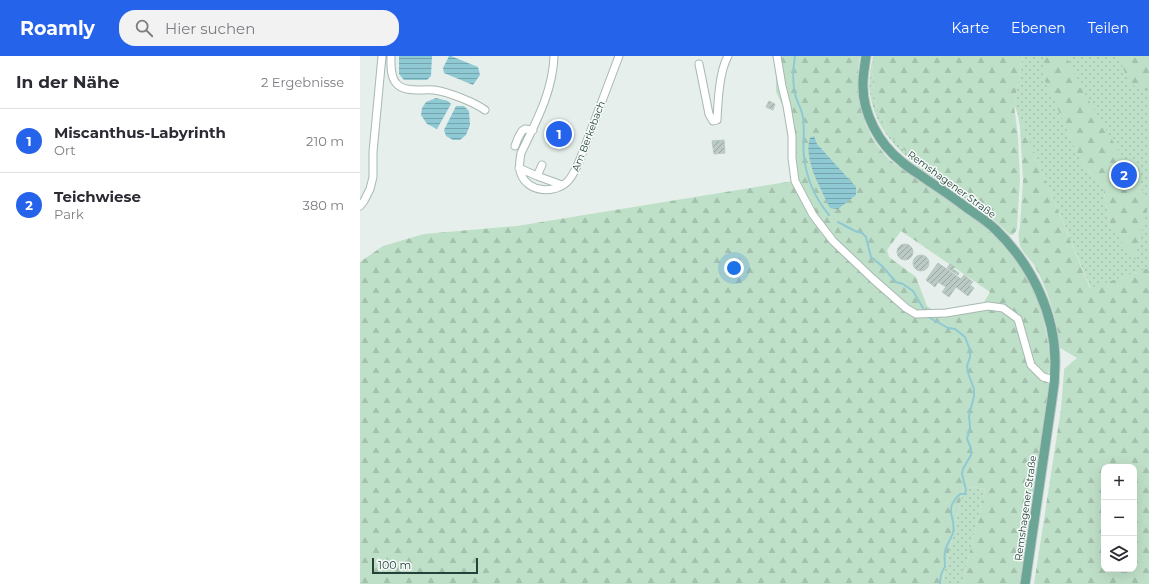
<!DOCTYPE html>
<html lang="de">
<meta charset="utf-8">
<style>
body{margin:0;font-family:Montserrat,sans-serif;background:#f2f2f3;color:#2b2b33}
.controls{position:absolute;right:12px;bottom:12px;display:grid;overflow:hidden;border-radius:8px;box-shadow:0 4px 16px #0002}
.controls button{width:36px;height:36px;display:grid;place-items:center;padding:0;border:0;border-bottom:1px solid #e1e1e2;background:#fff;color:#2b2b33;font:20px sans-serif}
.scale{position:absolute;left:12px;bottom:10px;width:106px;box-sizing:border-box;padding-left:4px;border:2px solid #24423a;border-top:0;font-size:11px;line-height:14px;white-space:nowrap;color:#24423a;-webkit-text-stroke:3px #f7fbf9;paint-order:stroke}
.you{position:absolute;left:374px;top:212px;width:14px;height:14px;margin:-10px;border:3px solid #fff;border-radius:50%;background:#1a73e8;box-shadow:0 0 0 6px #1a73e833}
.badge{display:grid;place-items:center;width:26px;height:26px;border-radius:50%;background:#2563eb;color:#fff;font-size:13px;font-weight:700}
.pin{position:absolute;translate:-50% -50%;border:2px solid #fff;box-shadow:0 1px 4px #0006}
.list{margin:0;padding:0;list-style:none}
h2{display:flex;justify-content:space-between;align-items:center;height:52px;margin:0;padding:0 16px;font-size:17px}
h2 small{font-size:13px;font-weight:400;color:#7c7c81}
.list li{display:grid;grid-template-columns:26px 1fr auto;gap:12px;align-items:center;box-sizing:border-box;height:64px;padding:0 16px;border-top:1px solid #e1e1e2}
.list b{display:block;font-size:15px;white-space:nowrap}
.list p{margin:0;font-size:13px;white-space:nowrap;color:#7c7c81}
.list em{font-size:13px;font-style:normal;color:#7c7c81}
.icon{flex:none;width:22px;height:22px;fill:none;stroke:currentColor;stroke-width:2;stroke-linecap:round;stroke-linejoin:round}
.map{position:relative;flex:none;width:789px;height:528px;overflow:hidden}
header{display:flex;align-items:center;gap:24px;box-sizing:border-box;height:56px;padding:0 20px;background:#2563eb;color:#fff}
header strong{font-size:19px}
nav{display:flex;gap:22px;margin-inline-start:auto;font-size:14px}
.search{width:280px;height:36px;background:#f2f2f3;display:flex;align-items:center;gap:10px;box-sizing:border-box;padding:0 14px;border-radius:16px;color:#7c7c81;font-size:15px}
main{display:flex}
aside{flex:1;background:#fff}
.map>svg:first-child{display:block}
.green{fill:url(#green-dots);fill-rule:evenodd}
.forest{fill:url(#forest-firs);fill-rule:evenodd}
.water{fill:url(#water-rules)}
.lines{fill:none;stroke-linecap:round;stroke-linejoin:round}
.stream{stroke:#8ec9d4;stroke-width:2}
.building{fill:url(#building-hatch);stroke:#b8c9c2}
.minor-casing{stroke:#a8b8b2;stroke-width:9}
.major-casing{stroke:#c2cac8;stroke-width:11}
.minor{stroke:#fff;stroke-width:7}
.major{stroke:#6aa596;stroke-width:9}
.labels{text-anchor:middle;stroke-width:3;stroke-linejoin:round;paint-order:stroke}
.street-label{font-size:10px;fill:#24423a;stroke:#f7fbf9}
</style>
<header>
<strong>Roamly</strong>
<div class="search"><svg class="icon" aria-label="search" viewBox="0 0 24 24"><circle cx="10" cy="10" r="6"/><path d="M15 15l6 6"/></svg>Hier suchen</div>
<nav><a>Karte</a><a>Ebenen</a><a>Teilen</a></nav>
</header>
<main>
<aside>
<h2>In der Nähe<small>2 Ergebnisse</small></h2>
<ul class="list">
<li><span class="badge">1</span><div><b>Miscanthus-Labyrinth</b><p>Ort</p></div><em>210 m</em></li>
<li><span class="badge">2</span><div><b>Teichwiese</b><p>Park</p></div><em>380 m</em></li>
</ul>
</aside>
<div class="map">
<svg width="789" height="528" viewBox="0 0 789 528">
<defs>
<pattern id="green-dots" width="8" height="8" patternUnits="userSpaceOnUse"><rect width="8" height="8" fill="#bfe0c8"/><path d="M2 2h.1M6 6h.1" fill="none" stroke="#a4c1ad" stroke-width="1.8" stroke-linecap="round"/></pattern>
<pattern id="forest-firs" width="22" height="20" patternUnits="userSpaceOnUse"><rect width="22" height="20" fill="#bfe0c8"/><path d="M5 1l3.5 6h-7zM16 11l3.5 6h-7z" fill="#a4c1ad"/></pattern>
<pattern id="water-rules" width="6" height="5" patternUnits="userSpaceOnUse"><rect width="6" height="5" fill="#8ec9d4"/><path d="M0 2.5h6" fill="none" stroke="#74a5ad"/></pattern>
<pattern id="building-hatch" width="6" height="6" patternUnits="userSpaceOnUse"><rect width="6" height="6" fill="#bbcac4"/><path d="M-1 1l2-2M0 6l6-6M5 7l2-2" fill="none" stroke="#98a6a0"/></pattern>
</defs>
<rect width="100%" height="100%" fill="#e6efeb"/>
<!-- green -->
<path class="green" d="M513 0H514L512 16 514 38 517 52 525 69 527 75 534 84 544 94 570 115 590 126 609 142 616 150C574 121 517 93 510 37 508 25 511 12 513 0Z
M663 0H789V230L777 216 731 233 654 49ZM706 71 742 125 765 189 750 170 743 131 722 107Z
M604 430 625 433 602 528H582Z"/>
<!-- forest -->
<path class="forest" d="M416 0H500C494 39 501 75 530 104 537 110 545 115 552 120 573 135 595 148 615 163 649 190 677 227 685 271 688 287 693 308 686 325L689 328 687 348 660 528H602L625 433 604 430 582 528H0V206L23 190 64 178 157 170 433 125 428 91V60L416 36ZM541 175 630 236 623 248 575 255 567 250 556 221 529 201 527 194Z
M514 0H663L654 49 658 81 660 124 657 172 656 175 653 179H650L631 161 616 150 600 134 590 126 570 115 544 94 534 84 527 75 525 69 517 52 514 38 512 16Z
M684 0H706L719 28 789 146 775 204 750 170 743 131 722 107 683 20Z
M758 0H789V35L770 28Z
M657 55 730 232 789 212V528H674L701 353 704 315V313L717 302 700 292C697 263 688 234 674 209 670 203 664 198 661 192 658 186 658 177 660 170L663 125 660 71ZM744 411H774V513H744Z"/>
<!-- water -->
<path class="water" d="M39 0H72L71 20 67 24H44L39 18Z
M89 0H91L118 11 120 19 113 29 84 17 83 12Z
M76 42 88 45 91 48 77 73 67 68 61 59 62 52 66 46Z
M96 50H104L109 55 110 69 106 79 100 84H93L86 80 84 74Z
M454 80 457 88 496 131V139L478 153 470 152C461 133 443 103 450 82Z"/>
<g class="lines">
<!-- stream -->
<path class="stream" d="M435 0C433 12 432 25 435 37 436 44 440 50 442 57 446 71 442 86 444 100 446 121 455 142 469 159
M478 166 495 175 502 177 506 181 511 201 522 210 536 226 543 228 553 235 563 252
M570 262 588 272 595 273 605 281 610 294V301L607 310 608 317 614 333V340L609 360 610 372 607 383 611 392V399L603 413 602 418 606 434 605 438H600C582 455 597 461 593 477 591 483 586 489 585 495 584 500 585 506 585 511 581 516 580 522 580 528"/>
</g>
<!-- building -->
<path class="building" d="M409 45 415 48 413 54 406 51Z
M364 84 365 97 354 98 352 85Z
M537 196a8 8 0 1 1 16 0a8 8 0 1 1-16 0Z
M553 207a8 8 0 1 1 16 0a8 8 0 1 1-16 0Z
M578 207 601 223 604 219 613 226 610 229 614 232 608 240 596 231 589 241 582 236 586 231 578 226 575 231 566 224Z
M590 208 595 211 593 213 599 217 598 219 587 212Z"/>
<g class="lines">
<!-- minor casing -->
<g class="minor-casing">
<path id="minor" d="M31 0C31 8 30 20 36 27 44 37 62 33 74 34 88 36 114 46 125 54
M194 0C193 35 176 66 161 97 160 104 158 111 161 118 168 137 196 138 208 125 213 120 216 112 219 106L259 0
M417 0 422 30 427 50 432 80V102L435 125 453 159 473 185 513 223 546 252 556 258 586 257 628 250 643 252 658 263 671 309 683 321 694 324
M339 8 349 58 353 65 357 64C358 46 359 16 368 0
M155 90 158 82 162 75 165 73 173 74
M159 112 177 120 202 129
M177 120 182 109
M0 150 4 145 10 133 13 121V96L22 0"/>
</g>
<!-- major casing -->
<g class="major-casing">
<path id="major" d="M506 0C505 9 503 18 503 27 502 57 519 88 542 106 550 113 559 118 567 124 581 133 594 142 607 152 617 159 627 165 636 174 672 209 696 259 695 309 695 321 694 332 692 343L665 528"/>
</g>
<!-- minor -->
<use href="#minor" class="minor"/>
<!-- major -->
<use href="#major" class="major"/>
</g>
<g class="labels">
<!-- street labels -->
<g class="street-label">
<text transform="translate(228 80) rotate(-69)" y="4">Am Berkebach</text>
<text transform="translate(592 128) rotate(36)" y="4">Remshagener Straße</text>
<text transform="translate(665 452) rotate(-82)" y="4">Remshagener Straße</text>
</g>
</g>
</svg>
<div class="controls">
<button>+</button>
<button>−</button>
<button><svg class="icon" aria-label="layers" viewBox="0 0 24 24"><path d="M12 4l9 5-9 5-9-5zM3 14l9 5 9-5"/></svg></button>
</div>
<div class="scale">100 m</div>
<div class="you"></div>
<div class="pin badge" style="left:199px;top:78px">1</div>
<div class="pin badge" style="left:764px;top:119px">2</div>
</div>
</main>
